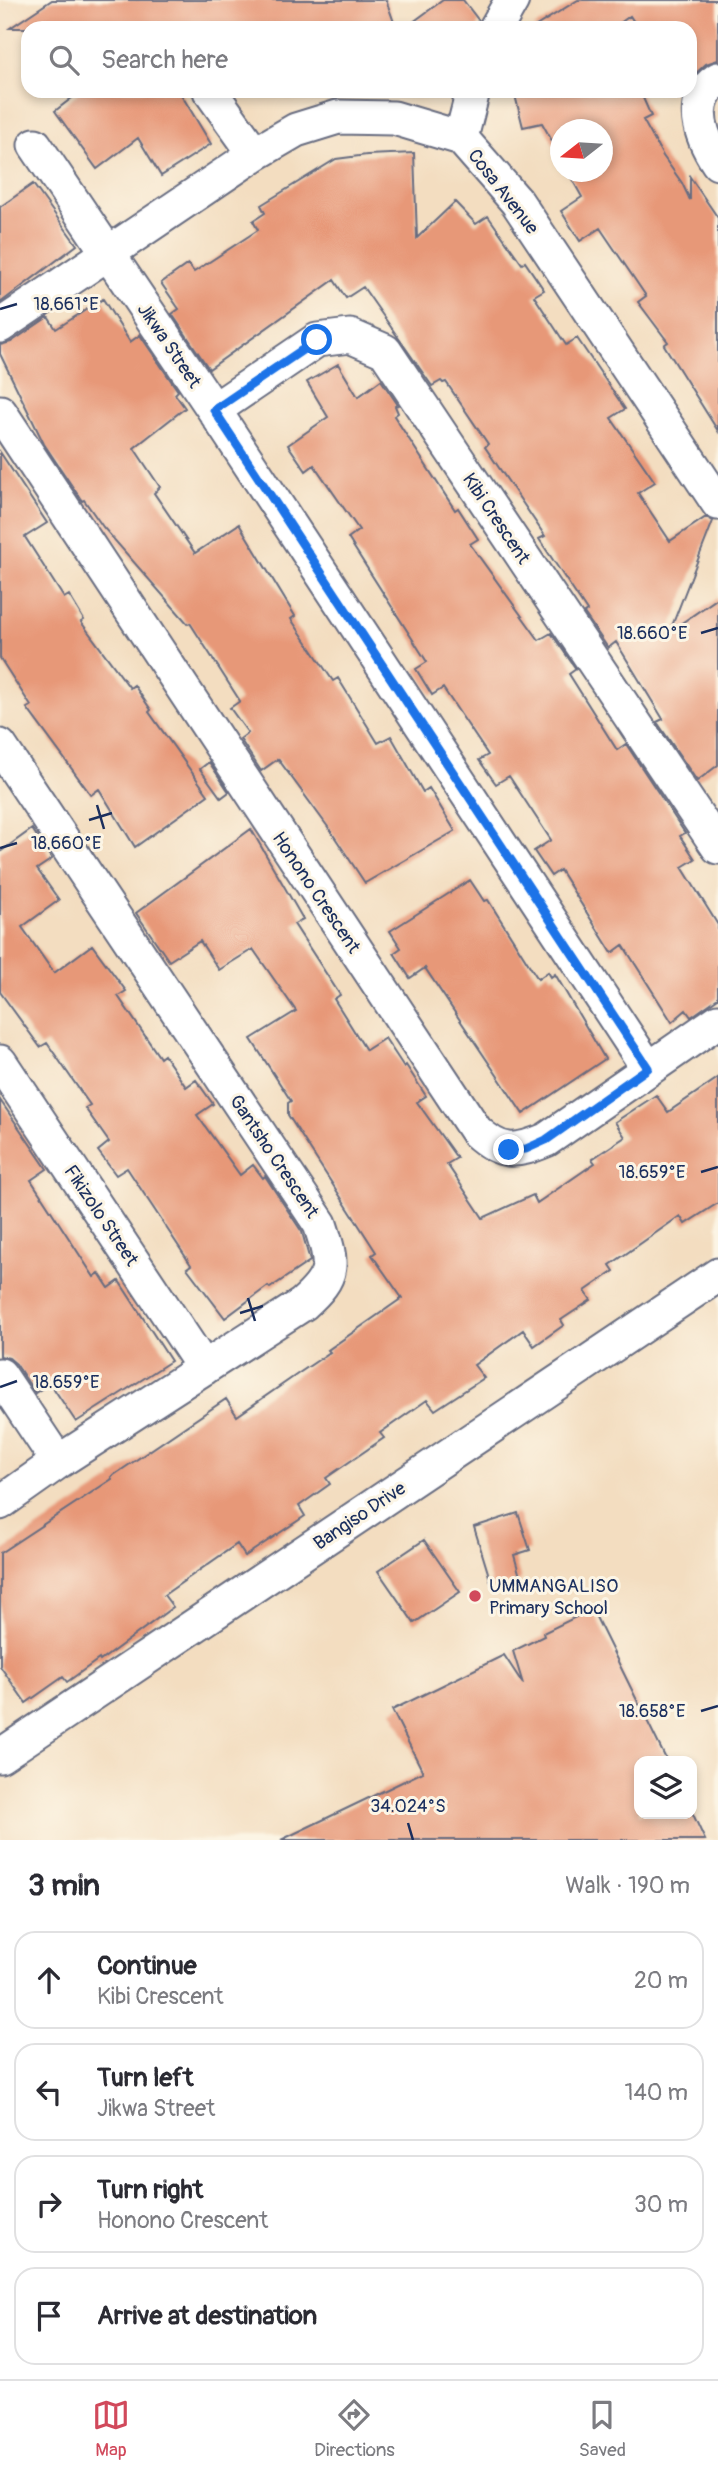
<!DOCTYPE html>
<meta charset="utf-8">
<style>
body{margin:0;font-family:Pangolin,sans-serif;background:#f7f7f7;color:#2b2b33}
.controls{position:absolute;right:21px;bottom:21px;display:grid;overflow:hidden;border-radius:14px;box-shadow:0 4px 10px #0003}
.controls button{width:63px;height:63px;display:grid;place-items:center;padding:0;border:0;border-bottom:2px solid #e1e1e2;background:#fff;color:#2b2b33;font:35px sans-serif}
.compass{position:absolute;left:550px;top:119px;width:63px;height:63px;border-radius:50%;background:#fff;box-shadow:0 4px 10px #0003;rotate:253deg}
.stop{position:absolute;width:21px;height:21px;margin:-16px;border:5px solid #1a73e8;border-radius:50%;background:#fff}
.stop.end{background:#1a73e8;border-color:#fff;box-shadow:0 2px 7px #0008}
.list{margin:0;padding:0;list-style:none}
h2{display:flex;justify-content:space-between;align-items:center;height:91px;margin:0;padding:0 28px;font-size:30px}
h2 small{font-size:23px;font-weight:400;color:#7c7c81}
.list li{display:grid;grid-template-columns:46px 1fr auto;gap:21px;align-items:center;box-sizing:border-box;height:98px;margin:0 14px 14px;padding:0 14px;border:2px solid #e1e1e2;border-radius:21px}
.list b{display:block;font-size:26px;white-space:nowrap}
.list p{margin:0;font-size:23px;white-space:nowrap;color:#7c7c81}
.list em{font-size:23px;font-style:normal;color:#7c7c81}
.icon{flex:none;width:38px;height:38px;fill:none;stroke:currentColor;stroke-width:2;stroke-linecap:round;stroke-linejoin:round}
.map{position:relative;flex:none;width:718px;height:1840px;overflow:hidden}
.search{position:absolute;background:#fff;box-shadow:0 4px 10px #0003;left:21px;right:21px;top:21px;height:77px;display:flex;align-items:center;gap:18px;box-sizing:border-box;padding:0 24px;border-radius:21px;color:#7c7c81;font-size:26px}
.sheet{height:539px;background:#fff}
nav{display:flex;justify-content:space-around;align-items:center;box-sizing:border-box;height:98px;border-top:2px solid #e1e1e2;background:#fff;font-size:19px;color:#7c7c81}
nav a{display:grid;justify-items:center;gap:4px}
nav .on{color:#d1495b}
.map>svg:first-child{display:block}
.building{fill:#e79878}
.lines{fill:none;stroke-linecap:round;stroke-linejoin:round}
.street-casing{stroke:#676c80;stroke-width:37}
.street{stroke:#fff;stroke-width:33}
.route{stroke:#1a73e8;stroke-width:9}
.ticks{fill:none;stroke:#1b2f5e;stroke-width:2.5}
.poi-dot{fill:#d1495b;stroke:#fcf5e5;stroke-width:2.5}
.labels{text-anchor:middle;stroke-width:6;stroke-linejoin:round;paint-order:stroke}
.street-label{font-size:19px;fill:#1b2f5e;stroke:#fcf5e5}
.poi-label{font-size:19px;fill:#1b2f5e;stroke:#fcf5e5;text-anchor:start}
.ticks-label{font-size:18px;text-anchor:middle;fill:#1b2f5e;stroke:#fcf5e5;stroke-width:6;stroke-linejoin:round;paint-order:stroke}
</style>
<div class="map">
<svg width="718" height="1840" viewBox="0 0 718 1840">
<rect width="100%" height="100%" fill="#fcf5e5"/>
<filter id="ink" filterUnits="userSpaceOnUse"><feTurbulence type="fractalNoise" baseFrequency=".0143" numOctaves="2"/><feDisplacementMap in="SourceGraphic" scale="14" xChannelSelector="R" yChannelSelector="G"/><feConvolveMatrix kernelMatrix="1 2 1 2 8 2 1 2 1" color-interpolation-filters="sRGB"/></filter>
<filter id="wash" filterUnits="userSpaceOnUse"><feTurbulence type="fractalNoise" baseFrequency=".00686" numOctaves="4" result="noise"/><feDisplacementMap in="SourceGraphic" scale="28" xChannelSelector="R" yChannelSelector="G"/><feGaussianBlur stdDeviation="1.57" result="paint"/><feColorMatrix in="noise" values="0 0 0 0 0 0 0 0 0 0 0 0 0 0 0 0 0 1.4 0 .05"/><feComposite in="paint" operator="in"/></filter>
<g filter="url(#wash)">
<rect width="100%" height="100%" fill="#f3ddc0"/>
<g id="blocks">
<!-- building -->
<path class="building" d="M52 0H386L396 28H10Z
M443 0H463L479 21 477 28H405Z
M578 0H718V60L706 64 693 76 690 72V28H638L630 16 613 28H533Z
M81 91H179L211 144 161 176 138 138 97 169 55 111Z
M514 91H640L651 116 643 120 663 156 682 183 690 200V177L718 218V431L664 345 668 342 638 302 646 296 600 228 580 241 561 211 582 197 568 172H603V130H561V157L542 123 523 127Z
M414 153 417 238 455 202 476 224 488 216 522 264 525 262 544 290 534 296 566 345 577 338 625 409 611 418 655 482 638 493 670 541 706 517 713 521 670 631 718 598V765L697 781 657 722 663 719 616 642 608 648 584 613 587 611 539 539 545 536 485 447 488 444 446 382 443 383 441 381 432 386 363 287 346 298 334 280 209 369 172 314 179 309 161 283 188 264 194 272 258 230 253 221 265 213 261 205 336 159 367 155Z
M33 184 77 245 0 303V207Z
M103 299 130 342 140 335 178 391 175 394 185 408 134 448 160 487 154 493 195 553 239 524 295 616 291 619 333 681 338 678 378 743 391 736 423 792 429 788 455 831 365 883 328 827 278 759 261 771 240 739 248 733 230 708 240 701 190 623 188 624 103 527 84 500 82 501 44 444 0 354V345L11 342 48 317 56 329Z
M338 364 358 397 381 380 398 405 395 406 398 413 394 416 455 510 458 508 478 539 470 544 539 640 551 633 576 669 569 674 617 750 626 744 685 833 680 836 695 859 682 867 718 925V998L691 1017 686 1010 672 1022 623 945 612 953 560 870 551 876 534 851 551 840 509 776 496 784 479 760 488 755 443 688 432 695 416 669 427 662 348 538 359 530 314 465 306 471 288 445 328 417 307 382Z
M0 452 47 523 25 537 64 598 69 595 84 620 81 622 130 688 134 685 151 710 149 712 208 795 135 847 99 789 91 795 27 708 31 706 0 658Z
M209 762 229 792 221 798 200 769Z
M32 829 52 859 37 869 59 900 22 927 54 973 92 945 126 991 118 996 160 1058 164 1055 186 1087 196 1080 213 1104 197 1115 240 1175 253 1165 263 1178 265 1176 302 1232 310 1261 270 1288 268 1286 225 1318 187 1268 191 1265 127 1168 116 1175 98 1151 109 1142 85 1108 90 1105 47 1043 40 1047 0 992V852Z
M251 829 303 919 294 924 340 995 334 999 366 1050 385 1038 404 1067 406 1065 426 1096 417 1102 457 1158 447 1164 483 1218 533 1195 537 1203 595 1163 592 1159 625 1137 615 1122 656 1095 668 1112 718 1078V1203L685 1224 680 1216 610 1265 614 1271 585 1291 591 1300 561 1320 564 1325 534 1346 523 1330 474 1365 484 1378 435 1410 427 1400 380 1433 384 1438 326 1478 330 1484 299 1506 305 1516 245 1556 237 1544 164 1595 173 1607 100 1661 99 1659 67 1682 63 1677 26 1703 0 1666V1553L112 1479 111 1477 226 1399 237 1416 299 1373 330 1352 328 1350 402 1298 372 1255 376 1252 288 1115V1103L291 1101 251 1039 296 1011 253 949 219 970 200 941 169 961 136 913Z
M470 880 484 901 488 900 538 979 548 972 551 977 555 974 605 1059 523 1114 425 968 410 978 394 953 401 948 390 931Z
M0 1100 47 1169 31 1180 94 1277 99 1273 109 1288 119 1281 171 1361 76 1422 50 1383 35 1393 16 1364 9 1358 0 1356Z
M518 1513 530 1550 514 1555 521 1580 493 1589 474 1527Z
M424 1540 460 1592 414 1623 378 1571Z
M592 1609 667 1761H639V1814L692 1812 705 1840H281L423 1772 392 1710 504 1655 523 1684 513 1651 544 1636 543 1633Z"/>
</g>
</g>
<g filter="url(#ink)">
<use href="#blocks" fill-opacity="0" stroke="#676c80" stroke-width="2"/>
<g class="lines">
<!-- street casing -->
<g class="street-casing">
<path id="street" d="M496 28 512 0
M718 79C686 100 701 137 718 163
M210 91 255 154
M461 138 473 91
M35 145 214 410 648 1068
M0 326 255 154 296 130 338 117 394 118 461 138 517 202 718 503
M214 410 317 340 350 336 385 351 718 847
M0 412 476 1131C501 1154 515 1153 546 1140L718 1021
M0 746 320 1224C333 1264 336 1275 303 1304L58 1462 0 1503
M0 1062 204 1368
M0 1375 58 1462
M0 1756 718 1275"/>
</g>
<!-- street -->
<use href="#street" class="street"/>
</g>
</g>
<g class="lines" filter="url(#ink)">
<!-- route -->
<path class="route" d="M317 340 214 410 648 1068 546 1140 526 1149 509 1150"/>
</g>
<!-- ticks -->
<path class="ticks" d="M0 309 17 304M701 633 718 628M97 805 104 829M89 820 112 813M0 848 17 843M701 1172 718 1167M248 1298 255 1321M240 1313 263 1306M0 1387 17 1381M701 1711 718 1706M408 1823 413 1840"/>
<!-- markers -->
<circle class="poi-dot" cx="475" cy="1596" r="7"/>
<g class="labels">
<!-- street labels -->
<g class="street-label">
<text transform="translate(504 191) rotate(52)" y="7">Cosa Avenue</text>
<text transform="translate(170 345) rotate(56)" y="7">Jikwa Street</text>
<text transform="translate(497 518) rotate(56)" y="7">Kibi Crescent</text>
<text transform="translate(317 892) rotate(56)" y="7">Honono Crescent</text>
<text transform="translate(275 1156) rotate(56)" y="7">Gantsho Crescent</text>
<text transform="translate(102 1215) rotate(56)" y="7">Fikizolo Street</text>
<text transform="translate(359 1515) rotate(-34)" y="7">Bangiso Drive</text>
</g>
<!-- poi labels -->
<g class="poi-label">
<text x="489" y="1592">UMMANGALISO<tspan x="489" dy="22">Primary School</tspan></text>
</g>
</g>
<g class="ticks-label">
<text x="66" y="310">18.661°E</text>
<text x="652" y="639">18.660°E</text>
<text x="66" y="849">18.660°E</text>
<text x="652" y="1178">18.659°E</text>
<text x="66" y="1388">18.659°E</text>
<text x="652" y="1717">18.658°E</text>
<text x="408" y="1812">34.024°S</text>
</g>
</svg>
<div class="controls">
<button><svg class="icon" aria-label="layers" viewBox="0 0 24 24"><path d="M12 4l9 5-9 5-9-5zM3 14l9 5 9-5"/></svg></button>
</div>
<svg class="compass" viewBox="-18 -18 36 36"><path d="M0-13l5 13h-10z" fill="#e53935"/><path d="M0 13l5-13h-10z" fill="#7c7c81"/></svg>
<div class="stop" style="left:317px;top:340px"></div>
<div class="stop end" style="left:509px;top:1150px"></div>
<div class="search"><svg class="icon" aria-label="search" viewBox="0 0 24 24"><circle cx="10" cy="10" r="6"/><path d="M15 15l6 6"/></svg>Search here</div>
</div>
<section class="sheet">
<h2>3 min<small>Walk · 190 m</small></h2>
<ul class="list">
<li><svg class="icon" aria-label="ahead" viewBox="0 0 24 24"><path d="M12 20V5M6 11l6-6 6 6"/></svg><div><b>Continue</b><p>Kibi Crescent</p></div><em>20 m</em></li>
<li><svg class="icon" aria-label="left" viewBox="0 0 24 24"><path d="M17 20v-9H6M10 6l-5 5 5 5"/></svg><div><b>Turn left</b><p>Jikwa Street</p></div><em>140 m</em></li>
<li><svg class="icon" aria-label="right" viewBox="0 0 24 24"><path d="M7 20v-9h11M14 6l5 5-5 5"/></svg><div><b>Turn right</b><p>Honono Crescent</p></div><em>30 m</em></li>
<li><svg class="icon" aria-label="arrive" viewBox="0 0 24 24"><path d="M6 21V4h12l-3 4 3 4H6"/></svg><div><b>Arrive at destination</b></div></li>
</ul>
</section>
<nav>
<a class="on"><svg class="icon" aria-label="map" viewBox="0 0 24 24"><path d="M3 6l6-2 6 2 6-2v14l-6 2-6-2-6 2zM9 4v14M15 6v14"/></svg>Map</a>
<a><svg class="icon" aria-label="directions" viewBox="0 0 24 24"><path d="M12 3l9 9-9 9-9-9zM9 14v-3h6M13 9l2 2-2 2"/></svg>Directions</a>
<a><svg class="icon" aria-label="saved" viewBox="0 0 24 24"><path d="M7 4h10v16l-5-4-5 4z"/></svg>Saved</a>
</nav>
